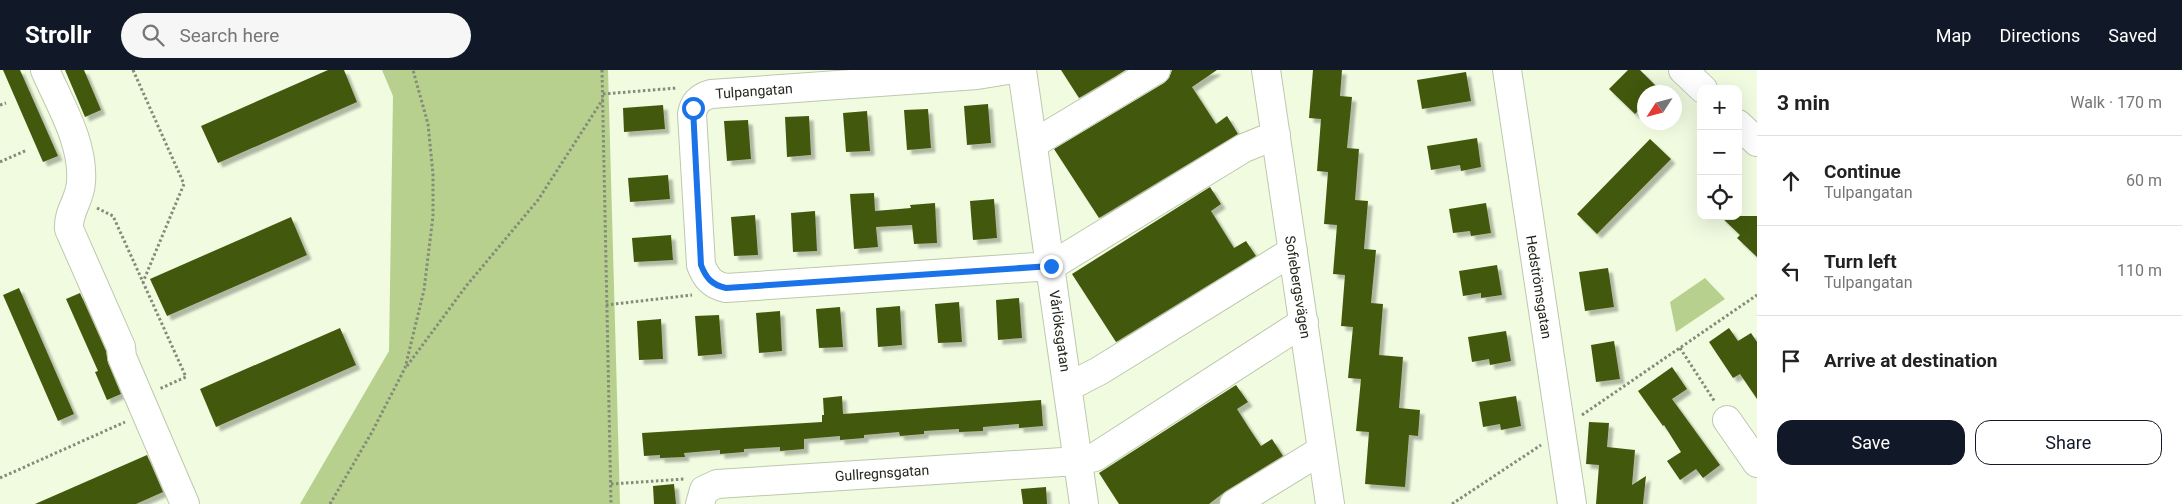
<!DOCTYPE html>
<meta charset="utf-8">
<style>
body{margin:0;font-family:Roboto,sans-serif;background:#f6f6f6;color:#222}
.controls{position:absolute;right:15px;top:15px;display:grid;overflow:hidden;border-radius:10px;box-shadow:0 5px 20px #0002}
.controls button{width:45px;height:45px;display:grid;place-items:center;padding:0;border:0;border-bottom:1px solid #e0e0e0;background:#fff;color:#222;font:25px sans-serif}
.compass{position:absolute;left:1637px;top:15px;width:45px;height:45px;border-radius:50%;background:#fff;box-shadow:0 5px 20px #0002;rotate:234deg}
.stop{position:absolute;width:15px;height:15px;margin:-11px;border:4px solid #1a73e8;border-radius:50%;background:#fff}
.stop.end{background:#1a73e8;border-color:#fff;box-shadow:0 1px 5px #0008}
.list{margin:0;padding:0;list-style:none}
h2{display:flex;justify-content:space-between;align-items:center;height:65px;margin:0;padding:0 20px;font-size:21px}
h2 small{font-size:16px;font-weight:400;color:#767676}
.list li{display:grid;grid-template-columns:32px 1fr auto;gap:15px;align-items:center;box-sizing:border-box;height:90px;padding:0 20px;border-top:1px solid #e0e0e0}
.list b{display:block;font-size:19px;white-space:nowrap}
.list p{margin:0;font-size:16px;white-space:nowrap;color:#767676}
.list em{font-size:16px;font-style:normal;color:#767676}
.actions{display:flex;gap:10px;padding:15px 20px}
.actions a{flex:1;padding:11px 0;border:1px solid #111827;border-radius:15px;text-align:center;font-size:18px;color:#111827}
.actions .main{background:#111827;color:#fff}
.icon{flex:none;width:28px;height:28px;fill:none;stroke:currentColor;stroke-width:2;stroke-linecap:round;stroke-linejoin:round}
.map{position:relative;flex:none;width:1757px;height:434px;overflow:hidden}
header{display:flex;align-items:center;gap:30px;box-sizing:border-box;height:70px;padding:0 25px;background:#111827;color:#fff}
header strong{font-size:24px}
nav{display:flex;gap:28px;margin-inline-start:auto;font-size:18px}
.search{width:350px;height:45px;background:#f6f6f6;display:flex;align-items:center;gap:12px;box-sizing:border-box;padding:0 18px;border-radius:28px;color:#767676;font-size:19px}
main{display:flex}
aside{flex:1;background:#fff}
.map>svg:first-child{display:block}
.green{fill:#b7d08e}
.building{fill:#43580d;filter:url(#shadow)}
.lines{fill:none;stroke-linecap:round;stroke-linejoin:round}
.minor-casing{stroke:#bdc8ae;stroke-width:30}
.path{stroke:#848b79;stroke-width:3;stroke-dasharray:2.5 2.5;stroke-linecap:butt}
.minor{stroke:#fff;stroke-width:28}
.route{stroke:#1a73e8;stroke-width:6}
.labels{text-anchor:middle;stroke-width:5;stroke-linejoin:round;paint-order:stroke}
.street-label{font-size:14px;fill:#24281e;stroke:#fff}
</style>
<header>
<strong>Strollr</strong>
<div class="search"><svg class="icon" aria-label="search" viewBox="0 0 24 24"><circle cx="10" cy="10" r="6"/><path d="M15 15l6 6"/></svg>Search here</div>
<nav><a>Map</a><a>Directions</a><a>Saved</a></nav>
</header>
<main>
<div class="map">
<svg width="1757" height="434" viewBox="0 0 1757 434">
<defs>
<filter id="shadow"><feDropShadow dx="4.5" dy="4.5" stdDeviation="1" flood-color="#0004"/></filter>
</defs>
<rect width="100%" height="100%" fill="#f0fbe0"/>
<!-- green -->
<path class="green" d="M382 0H608L620 434H300L389 281 393 26Z
M1705 208 1725 229 1676 262 1670 232Z"/>
<!-- building -->
<path class="building" d="M3 0H20L58 86 43 92Z
M65 0H84L101 40 85 47Z
M328 0H344L357 32 218 93 201 56Z
M1061 0H1126L1079 28Z
M1172 0H1217L1192 17 1216 54 1227 46 1238 64 1099 148 1054 79 1164 13 1169 8Z
M1313 0H1342L1340 26 1352 27 1347 78 1359 79 1355 130 1368 131 1364 179 1376 180 1371 233 1383 234 1379 285 1403 287 1399 338 1420 340 1418 366 1409 365 1405 417 1365 414 1369 362 1356 361 1361 309 1348 308 1353 257 1341 256 1345 205 1333 204 1337 155 1324 154 1328 102 1317 101 1321 49 1309 48Z
M1628 0H1640L1662 22H1644V35L1635 44 1609 19Z
M1466 2 1471 31 1422 39 1417 10Z
M988 34 991 73 967 75 964 36Z
M663 35 665 59 624 62 623 38Z
M928 39 931 78 907 80 904 40Z
M867 41 870 81 846 82 843 43Z
M809 46 811 85 787 87 785 47Z
M748 50 751 89 727 91 724 51Z
M1477 68 1481 97 1461 101 1460 95 1431 100 1427 76Z
M1650 69 1671 89 1597 164 1577 144Z
M668 105 670 129 630 132 628 108Z
M1210 117 1221 134 1211 141 1234 178 1246 171 1256 186 1116 272 1072 204Z
M874 123 875 141 911 138 910 135 935 133 937 173 914 174 912 155 876 157 878 177 854 179 850 124Z
M994 129 997 168 973 170 970 131Z
M1486 133 1491 163 1471 166 1470 161 1453 163 1449 139Z
M815 141 817 181 793 182 791 143Z
M755 145 758 185 734 186 731 147Z
M1720 146H1757V187L1737 168 1740 165Z
M291 147 307 185 167 246 150 209Z
M671 165 673 190 634 192 632 168Z
M1497 195 1502 225 1481 228V223L1463 226 1459 201Z
M1608 198 1614 237 1585 241 1579 202Z
M19 218 74 344 58 351 3 225Z
M80 223 106 281 108 293 121 324 107 330 95 302 98 301 66 229Z
M1019 228 1022 268 998 270 996 230Z
M959 232 962 272 938 273 935 234Z
M900 236 902 275 878 277 876 238Z
M840 237 843 277 819 278 816 239Z
M780 241 782 281 759 283 756 243Z
M719 245 722 284 698 286 695 246Z
M661 249 663 289 639 290 637 251Z
M340 258 356 295 216 357 200 319Z
M1729 258 1738 271 1751 263 1757 272V329L1740 304 1733 308 1709 272Z
M1506 261 1511 291 1490 295 1489 289 1472 292 1468 267Z
M1614 271 1620 309 1596 312 1591 275Z
M1672 297 1687 319 1672 329 1720 395 1703 408 1696 399 1680 410 1667 391 1681 382 1664 355 1663 356 1638 321Z
M1236 315 1248 332 1237 339 1249 358 1261 376 1272 369 1283 386 1226 421 1209 434H1119L1099 403Z
M842 326 843 344 1041 330 1043 356 1019 358V354L983 357V361L959 362V359L924 361V364L900 366 899 362 864 365V368L840 370V366L804 369V379L780 381V377L744 379V382L720 384V380L684 383 685 387 660 388V385L644 386 642 363 822 352V345H824L823 328Z
M1516 326 1521 356 1501 360 1500 354 1483 357 1479 332Z
M1589 352 1609 353 1607 377 1635 380 1632 415 1646 406 1643 434H1596L1599 395 1586 394Z
M147 385 163 422 136 434H35Z
M674 414 676 434H654L653 416Z
M1046 417 1047 434H1023L1021 419Z"/>
<g class="lines">
<!-- minor casing -->
<g class="minor-casing">
<path id="minor" d="M45 0C60 35 84 73 81 112 80 131 68 140 69 159L121 277 122 287 185 434
M1008 0 977 5 711 24C700 27 694 32 692 44L701 195C706 208 712 215 726 218L1051 196 1244 78 1276 65
M1022 0 1084 434
M1266 0 1330 434
M1507 0 1572 434
M1683 0 1703 19
M1738 54 1757 72
M1033 74 1156 0
M1068 317 1099 301 1293 181
M1727 350 1757 393
M700 434 704 420 717 414 1078 391 1095 387 1304 252
M1234 434 1322 380"/>
</g>
<!-- path -->
<path class="path" d="M133 0 184 114 143 212
M602 0 611 434
M603 24 677 18
M0 35 6 33
M0 92 27 80
M97 138 113 146 186 307 159 319
M606 235 692 225
M1680 278 1715 332
M407 296 467 215 538 130 603 29
M1582 345 1757 225
M0 408 125 352
M611 414 685 409
M330 434 372 362 405 298 424 220 433 146V104L428 54 413 0
M1452 434 1541 375"/>
<!-- minor -->
<use href="#minor" class="minor"/>
</g>
<g class="lines">
<!-- route -->
<path class="route" d="M693 38 701 195C706 208 712 215 726 218L1051 196"/>
</g>
<g class="labels">
<!-- street labels -->
<g class="street-label">
<text transform="translate(754 21) rotate(-4)" y="5">Tulpangatan</text>
<text transform="translate(1298 217) rotate(81)" y="5">Sofiebergsvägen</text>
<text transform="translate(1539 217) rotate(81)" y="5">Hedströmsgatan</text>
<text transform="translate(1060 261) rotate(82)" y="5">Vårlöksgatan</text>
<text transform="translate(882 403) rotate(-4)" y="5">Gullregnsgatan</text>
</g>
</g>
</svg>
<div class="controls">
<button>+</button>
<button>−</button>
<button><svg class="icon" aria-label="locate" viewBox="0 0 24 24"><circle cx="12" cy="12" r="6"/><path d="M12 2v4M12 18v4M2 12h4M18 12h4"/></svg></button>
</div>
<svg class="compass" viewBox="-18 -18 36 36"><path d="M0-13l5 13h-10z" fill="#e53935"/><path d="M0 13l5-13h-10z" fill="#767676"/></svg>
<div class="stop" style="left:693px;top:38px"></div>
<div class="stop end" style="left:1051px;top:196px"></div>
</div>
<aside>
<h2>3 min<small>Walk · 170 m</small></h2>
<ul class="list">
<li><svg class="icon" aria-label="ahead" viewBox="0 0 24 24"><path d="M12 20V5M6 11l6-6 6 6"/></svg><div><b>Continue</b><p>Tulpangatan</p></div><em>60 m</em></li>
<li><svg class="icon" aria-label="left" viewBox="0 0 24 24"><path d="M17 20v-9H6M10 6l-5 5 5 5"/></svg><div><b>Turn left</b><p>Tulpangatan</p></div><em>110 m</em></li>
<li><svg class="icon" aria-label="arrive" viewBox="0 0 24 24"><path d="M6 21V4h12l-3 4 3 4H6"/></svg><div><b>Arrive at destination</b></div></li>
</ul>
<div class="actions"><a class="main">Save</a><a>Share</a></div>
</aside>
</main>
